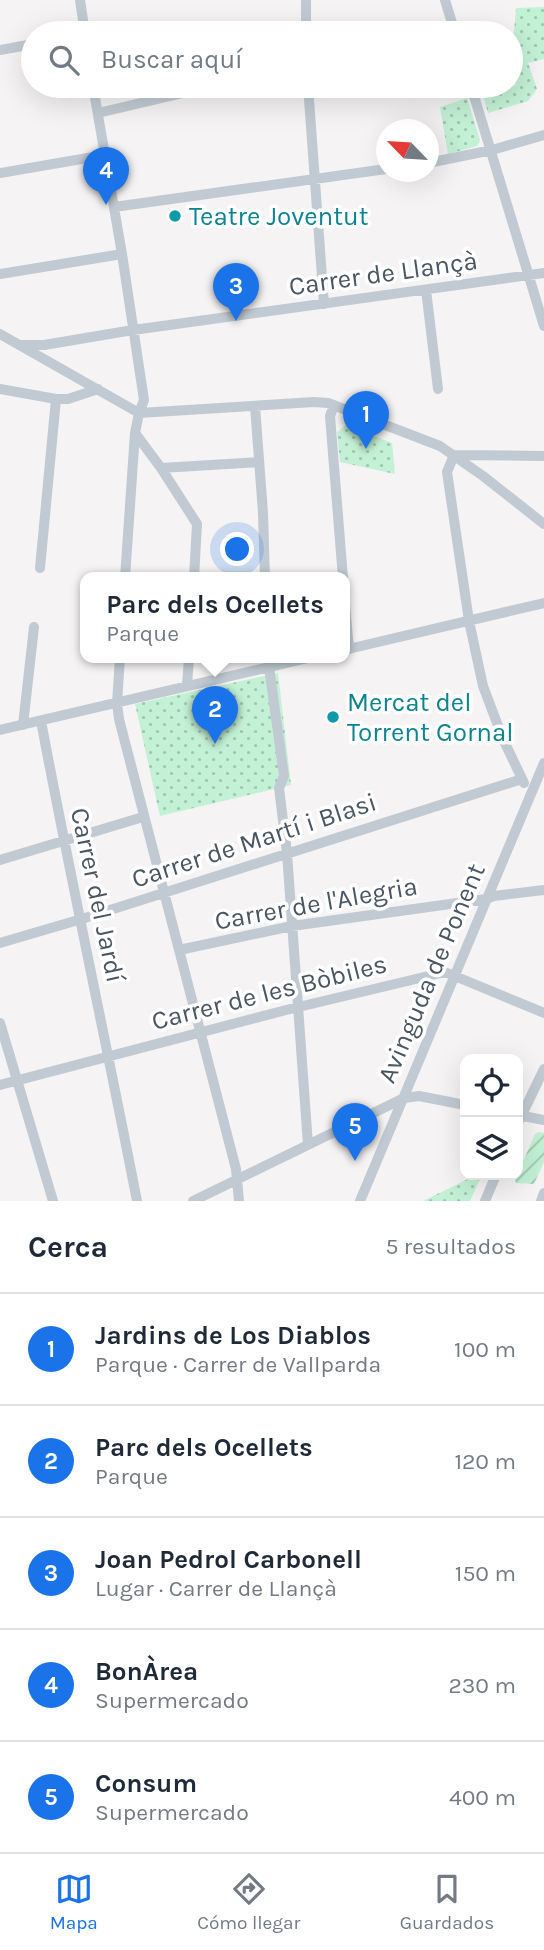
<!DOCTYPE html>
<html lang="es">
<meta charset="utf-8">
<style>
body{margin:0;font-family:Karla,sans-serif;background:#f6f6f7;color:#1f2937}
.controls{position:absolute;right:21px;bottom:21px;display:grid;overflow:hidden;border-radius:14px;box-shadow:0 7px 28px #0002}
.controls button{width:63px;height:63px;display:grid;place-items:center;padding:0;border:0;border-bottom:2px solid #e0e1e3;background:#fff;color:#1f2937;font:35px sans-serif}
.compass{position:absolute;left:376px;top:119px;width:63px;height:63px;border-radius:50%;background:#fff;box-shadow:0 7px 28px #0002;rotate:295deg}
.you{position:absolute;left:238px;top:550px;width:24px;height:24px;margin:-18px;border:5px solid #fff;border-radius:50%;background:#1a73e8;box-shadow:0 0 0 10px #1a73e833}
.badge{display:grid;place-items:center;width:46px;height:46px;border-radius:50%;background:#1a73e8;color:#fff;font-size:23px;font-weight:700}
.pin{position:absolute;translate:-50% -58px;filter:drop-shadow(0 2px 4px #0008)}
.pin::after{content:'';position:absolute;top:37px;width:24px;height:21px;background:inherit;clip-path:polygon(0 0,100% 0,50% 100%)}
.popup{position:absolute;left:80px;top:572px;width:270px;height:91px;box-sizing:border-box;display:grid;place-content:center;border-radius:14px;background:#fff;filter:drop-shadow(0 2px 5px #0005);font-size:23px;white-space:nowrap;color:#747a83}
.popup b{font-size:26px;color:#1f2937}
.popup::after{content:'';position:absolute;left:50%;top:100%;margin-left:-14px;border:14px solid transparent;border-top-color:#fff}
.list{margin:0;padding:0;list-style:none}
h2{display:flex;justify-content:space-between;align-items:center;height:91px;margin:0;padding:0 28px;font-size:30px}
h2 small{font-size:23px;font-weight:400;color:#747a83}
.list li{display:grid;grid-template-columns:46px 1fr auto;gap:21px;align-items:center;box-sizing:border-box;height:112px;padding:0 28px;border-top:2px solid #e0e1e3}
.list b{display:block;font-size:26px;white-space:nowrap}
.list p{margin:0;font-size:23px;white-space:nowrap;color:#747a83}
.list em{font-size:23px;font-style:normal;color:#747a83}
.icon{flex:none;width:38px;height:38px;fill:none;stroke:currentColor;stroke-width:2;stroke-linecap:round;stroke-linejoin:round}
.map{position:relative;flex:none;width:544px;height:1201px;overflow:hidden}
.search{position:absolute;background:#fff;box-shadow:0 7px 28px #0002;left:21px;right:21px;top:21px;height:77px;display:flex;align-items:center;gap:18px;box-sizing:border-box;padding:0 24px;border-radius:38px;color:#747a83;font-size:26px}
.sheet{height:651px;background:#fff}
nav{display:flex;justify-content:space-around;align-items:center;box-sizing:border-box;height:98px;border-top:2px solid #e0e1e3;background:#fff;font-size:19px;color:#747a83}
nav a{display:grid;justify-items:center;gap:4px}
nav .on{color:#1a73e8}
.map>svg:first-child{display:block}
.park{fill:url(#park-dots)}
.garden{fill:url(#garden-furrows)}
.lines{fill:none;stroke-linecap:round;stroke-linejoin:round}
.minor{stroke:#c1cad2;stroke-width:10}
.culture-dot{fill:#0f9aa8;stroke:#fff;stroke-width:2.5}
.labels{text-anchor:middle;stroke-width:7;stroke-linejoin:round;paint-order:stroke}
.culture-label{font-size:26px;fill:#0d838f;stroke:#fff;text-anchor:start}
.street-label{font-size:26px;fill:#4a5661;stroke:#fff}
</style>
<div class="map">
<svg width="544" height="1201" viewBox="0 0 544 1201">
<defs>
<pattern id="park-dots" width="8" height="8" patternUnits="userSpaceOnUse" patternTransform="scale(1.75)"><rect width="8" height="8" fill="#c3f1d5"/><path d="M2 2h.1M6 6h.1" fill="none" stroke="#a0c6b0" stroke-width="1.8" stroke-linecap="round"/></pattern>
<pattern id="garden-furrows" width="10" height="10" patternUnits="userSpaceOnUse" patternTransform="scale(1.75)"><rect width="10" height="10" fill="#c3f1d5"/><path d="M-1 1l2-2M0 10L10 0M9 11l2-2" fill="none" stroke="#a0c6b0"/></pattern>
</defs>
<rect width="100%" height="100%" fill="#f5f3f3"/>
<!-- park -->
<path class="park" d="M544 7V59L528 63 537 89 528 101 488 113 483 95 516 85 511 70 516 8Z
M467 98 480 140 477 146 448 154 440 107Z
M346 425 392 443 395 474 340 462 337 432Z
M278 673 291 785 160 816 135 704Z
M474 1176 480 1179 470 1201H423Z"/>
<!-- garden -->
<path class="garden" d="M539 1132 544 1133V1162L534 1184 516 1183 515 1180 535 1134Z"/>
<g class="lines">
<!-- minor -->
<path class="minor" d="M80 0 85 33
M445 0 455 33
M306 33V0
M428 33 453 27
M0 50 33 44
M93 86 122 254 144 400 139 413 135 433 125 578
M308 86 324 304
M471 86 544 326
M98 113 213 86
M428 163 492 150 544 135
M0 173 105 155
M114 207 386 169
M0 274 122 254
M426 290 438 389
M0 334 139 413
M20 345H44L133 330 544 273
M0 389 56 399H68L98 389
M334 405 330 416 343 578
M255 406 263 513 265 578
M139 413 314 402 328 403 440 446 483 476 544 524
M135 433 161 468 197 524 194 578
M161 468 259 462
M40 568 56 399
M344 594 349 649
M344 650 544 603
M120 658 117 703 119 719 236 1169 239 1201
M269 667 284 776 279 788 287 853 308 1145
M187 685 189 658
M41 721C71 881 106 1041 137 1201
M23 725 34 627
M0 730 308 658
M524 783 503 739 483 686 469 621 447 472 454 455 544 456
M0 860 143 817
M0 943 85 918 522 779
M179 950 292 926 486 899 494 896 544 890
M0 1023 53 1201
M0 1085 286 1010 445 972 544 1013
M518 1115 544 1120
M518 1123 544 1069
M193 1201 404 1098 419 1096 465 1105
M360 1201 544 763
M485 1201 496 1175
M541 1201 544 1193"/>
</g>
<!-- markers -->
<g class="culture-dot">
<circle cx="175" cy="216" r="7"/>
<circle cx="333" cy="717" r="7"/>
</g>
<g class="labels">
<!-- culture labels -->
<g class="culture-label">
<text x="189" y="225">Teatre Joventut</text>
<text x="347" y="711">Mercat del<tspan x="347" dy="30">Torrent Gornal</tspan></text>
</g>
<!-- street labels -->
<g class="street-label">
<text transform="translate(383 273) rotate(-8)" y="9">Carrer de Llançà</text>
<text transform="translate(254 840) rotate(-18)" y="9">Carrer de Martí i Blasi</text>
<text transform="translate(98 895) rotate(78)" y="9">Carrer del Jardí</text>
<text transform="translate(316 903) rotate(-10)" y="9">Carrer de l'Alegria</text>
<text transform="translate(431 973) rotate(-67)" y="9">Avinguda de Ponent</text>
<text transform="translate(269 992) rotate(-14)" y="9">Carrer de les Bòbiles</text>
</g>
</g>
</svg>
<div class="controls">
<button><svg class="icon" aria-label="locate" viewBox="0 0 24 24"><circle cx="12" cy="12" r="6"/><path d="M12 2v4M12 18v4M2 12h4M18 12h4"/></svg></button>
<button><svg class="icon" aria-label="layers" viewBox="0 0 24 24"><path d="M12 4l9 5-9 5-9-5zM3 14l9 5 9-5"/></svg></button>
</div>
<svg class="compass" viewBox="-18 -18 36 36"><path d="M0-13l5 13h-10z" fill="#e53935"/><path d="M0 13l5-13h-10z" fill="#747a83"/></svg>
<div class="you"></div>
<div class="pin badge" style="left:366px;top:449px">1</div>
<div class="pin badge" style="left:215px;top:744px">2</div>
<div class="popup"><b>Parc dels Ocellets</b>Parque</div>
<div class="pin badge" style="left:236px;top:321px">3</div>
<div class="pin badge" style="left:106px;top:205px">4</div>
<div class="pin badge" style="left:355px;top:1161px">5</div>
<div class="search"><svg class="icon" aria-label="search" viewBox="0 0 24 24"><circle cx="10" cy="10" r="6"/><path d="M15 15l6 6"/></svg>Buscar aquí</div>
</div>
<section class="sheet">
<h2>Cerca<small>5 resultados</small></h2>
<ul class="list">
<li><span class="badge">1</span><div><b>Jardins de Los Diablos</b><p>Parque · Carrer de Vallparda</p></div><em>100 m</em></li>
<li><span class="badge">2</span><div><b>Parc dels Ocellets</b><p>Parque</p></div><em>120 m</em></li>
<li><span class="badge">3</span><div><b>Joan Pedrol Carbonell</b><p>Lugar · Carrer de Llançà</p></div><em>150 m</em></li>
<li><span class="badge">4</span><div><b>BonÀrea</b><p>Supermercado</p></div><em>230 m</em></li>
<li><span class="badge">5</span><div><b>Consum</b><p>Supermercado</p></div><em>400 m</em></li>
</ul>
</section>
<nav>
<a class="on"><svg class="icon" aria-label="map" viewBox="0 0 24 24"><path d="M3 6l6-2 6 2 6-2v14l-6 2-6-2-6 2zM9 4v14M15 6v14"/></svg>Mapa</a>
<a><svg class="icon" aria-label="directions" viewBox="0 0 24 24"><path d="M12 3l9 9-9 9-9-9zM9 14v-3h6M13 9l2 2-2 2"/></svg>Cómo llegar</a>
<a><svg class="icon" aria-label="saved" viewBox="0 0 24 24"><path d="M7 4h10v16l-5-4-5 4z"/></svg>Guardados</a>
</nav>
